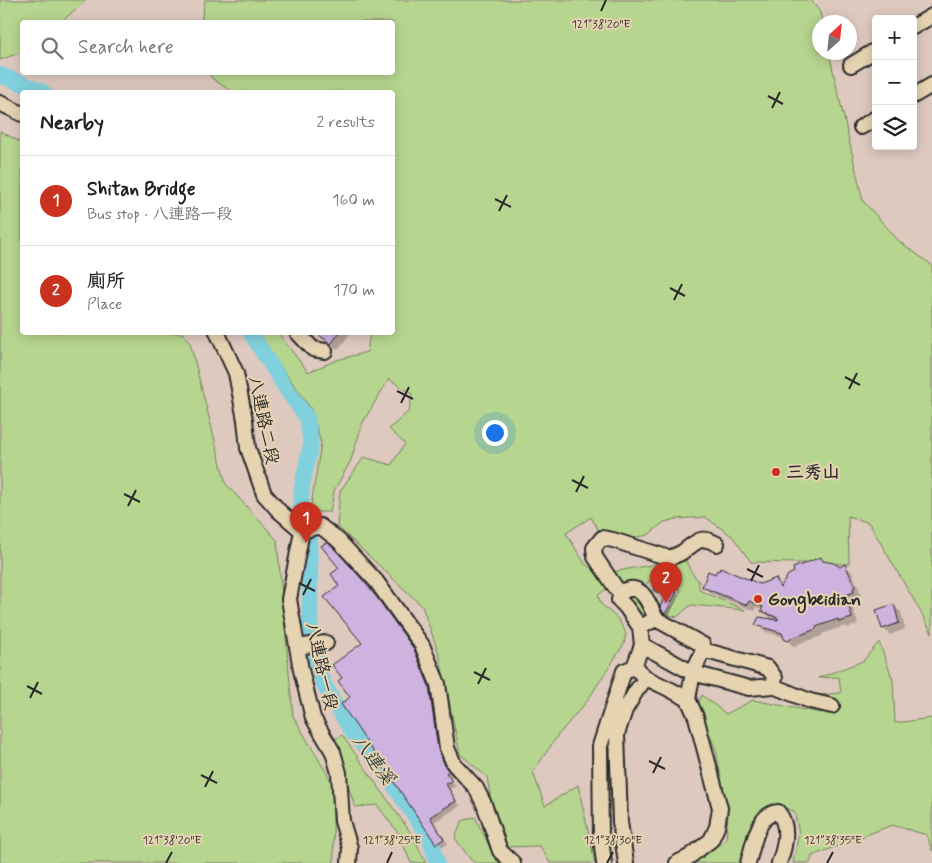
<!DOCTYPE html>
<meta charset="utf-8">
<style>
body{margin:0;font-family:Mynerve,"LXGW WenKai TC",sans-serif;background:#f2f2f2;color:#202124}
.controls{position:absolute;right:15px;top:15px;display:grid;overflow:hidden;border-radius:5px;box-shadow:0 2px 12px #0003}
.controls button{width:45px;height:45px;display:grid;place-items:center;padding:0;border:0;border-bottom:1px solid #e0e0e0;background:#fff;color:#202124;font:25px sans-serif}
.compass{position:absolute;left:812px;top:15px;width:45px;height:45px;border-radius:50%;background:#fff;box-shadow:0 2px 12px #0003;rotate:27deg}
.you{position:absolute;left:494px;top:432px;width:18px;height:18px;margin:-12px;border:4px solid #fff;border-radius:50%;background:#1a73e8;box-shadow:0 0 0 8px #1a73e833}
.badge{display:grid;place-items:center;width:32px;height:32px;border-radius:50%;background:#c8321e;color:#fff;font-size:16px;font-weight:700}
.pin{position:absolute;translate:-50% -41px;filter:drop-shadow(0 1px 2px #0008)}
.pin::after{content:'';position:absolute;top:26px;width:18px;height:15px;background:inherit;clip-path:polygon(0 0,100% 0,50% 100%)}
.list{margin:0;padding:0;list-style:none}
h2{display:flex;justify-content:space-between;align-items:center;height:65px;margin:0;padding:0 20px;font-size:21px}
h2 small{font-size:16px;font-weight:400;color:#757577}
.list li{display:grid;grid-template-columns:32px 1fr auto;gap:15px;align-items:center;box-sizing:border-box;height:90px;padding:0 20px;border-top:1px solid #e0e0e0}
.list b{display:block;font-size:19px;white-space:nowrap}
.list p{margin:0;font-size:16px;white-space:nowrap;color:#757577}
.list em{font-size:16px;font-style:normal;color:#757577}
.icon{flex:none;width:28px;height:28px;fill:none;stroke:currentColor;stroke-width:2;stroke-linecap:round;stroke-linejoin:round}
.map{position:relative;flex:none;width:932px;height:863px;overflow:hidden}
.search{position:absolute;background:#fff;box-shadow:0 2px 12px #0003;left:20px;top:20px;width:375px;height:55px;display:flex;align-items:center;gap:12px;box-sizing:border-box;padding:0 18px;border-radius:5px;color:#757577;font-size:19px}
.panel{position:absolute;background:#fff;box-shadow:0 2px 12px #0003;left:20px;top:90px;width:375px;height:245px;border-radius:5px}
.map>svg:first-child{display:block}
.green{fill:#b6d58e;stroke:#70805c}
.shadow{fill:#0003}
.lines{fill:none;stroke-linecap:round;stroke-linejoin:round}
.river{stroke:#81d0dd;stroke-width:16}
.building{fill:#ceb2df;stroke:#2b2b2b}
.minor-casing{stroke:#2b2b2b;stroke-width:18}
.minor{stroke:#e5d3b1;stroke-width:14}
.ticks{fill:none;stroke:#2b2b2b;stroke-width:2}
.poi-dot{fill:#c8321e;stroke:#e5d3b1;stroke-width:2}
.labels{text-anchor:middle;stroke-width:4;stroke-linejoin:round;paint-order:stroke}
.street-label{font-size:18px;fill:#2b2b2b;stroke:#e5d3b1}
.poi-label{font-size:18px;font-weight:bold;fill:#2b2b2b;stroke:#e5d3b1;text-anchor:start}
.water-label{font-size:19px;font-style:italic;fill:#384446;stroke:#e5d3b1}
.ticks-label{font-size:12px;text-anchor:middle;fill:#2b2b2b;stroke:#e5d3b1;stroke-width:4;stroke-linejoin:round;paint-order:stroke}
</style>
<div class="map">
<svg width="932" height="863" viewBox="0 0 932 863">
<rect width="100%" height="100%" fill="#dec9bf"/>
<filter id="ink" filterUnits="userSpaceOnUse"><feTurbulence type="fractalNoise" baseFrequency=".02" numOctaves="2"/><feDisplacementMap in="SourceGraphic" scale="10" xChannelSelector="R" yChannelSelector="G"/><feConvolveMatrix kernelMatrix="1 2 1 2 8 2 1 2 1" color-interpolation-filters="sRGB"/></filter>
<g filter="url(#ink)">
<!-- green -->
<path class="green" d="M0 0H86L61 22H22V52L0 60Z
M205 0H811L820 12 822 22H820V52L829 53 863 201 900 242 932 265V633L919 609 869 523 848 516 849 564 751 562 732 536 705 517 677 519 664 522 648 535 623 540 600 533 591 517 566 533 585 564 600 574 685 559 690 570 699 582V590L745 610 691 605 677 617 668 615 681 590 654 577 645 585C623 582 617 581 598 595L601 604 618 619 626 633 624 644 587 701 558 735 533 772 545 806 578 785 595 863H550L540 846 503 847 496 831 487 777 460 754 439 654 422 606 337 526 340 491 364 457 391 465 405 444 389 429 409 411 412 394 389 379 363 422 351 460 334 491 330 512H310L321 443 311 409 257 333H278L308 372 337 360 367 352 370 333 392 332V92H233L214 80 208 73 392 72V22H201Z
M0 131 22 143V332L182 333 190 343 226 484 277 540 293 716 332 782 334 863H0Z
M621 586 658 614 637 625Z
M879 642 893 680 895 723 932 718V851L927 835 892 825 812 856 810 863H793L799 833 794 811 777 806 742 863H689L698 859 726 840 728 814 716 751 698 704 702 695 726 714 753 700 821 713 820 695 841 693 839 677 818 678 863 661Z
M342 735 413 836 426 863H411L399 834 377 805 355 807 334 740Z
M475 817 496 860 502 863H475L471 860 455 838 462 821Z"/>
<!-- shadow -->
<path class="shadow" d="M315 332H351L338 350Z
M821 558 825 563 840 568 845 566 852 572 861 594 859 595 860 599 851 602 858 624 847 628 845 626 822 634V636L798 644 795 647 792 645 784 637 763 631 757 624 772 620 763 610 756 607 754 611 710 593 703 586 760 585 776 579 783 586Z
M366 584 383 606 419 655 434 692 443 755 453 776 450 778 456 786 450 789 460 806 434 822 448 844 442 847 437 843 352 697 344 678 363 643Z
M654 590 676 593 679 596 669 616 664 612 666 597 657 593Z
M894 606 901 612 905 629 890 635 883 628Z"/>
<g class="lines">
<!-- river -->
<path class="river" d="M0 75 43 92
M250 332 287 390 307 418 311 444 302 486 301 509 305 521
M309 538 310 567V622L312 637
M315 653 323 683 350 729 382 768 430 838 437 863"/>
</g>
<!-- building -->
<path class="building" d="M315 332H340L331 344Z
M327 542 332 546 361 578 378 599 414 649 429 686 438 749 446 768 449 771 446 773 452 781 446 784 456 801 430 817 444 839 436 844 341 704 350 697 338 681 342 678 332 665 362 643 324 597 339 586 331 574 339 568 321 546Z
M821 557 823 561 834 563 840 567 845 564 855 587 853 588 854 592 846 595 852 618 839 622 838 619 816 627V629L792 638 788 641 784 639 782 633 755 625 759 617 778 620V618L761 611 763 607 749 601 747 605 702 587 708 571 715 574 717 570 719 571 720 568 760 584 776 578 780 588 788 575 794 572 793 568Z
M657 582 677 592 665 614 663 612 660 606 665 596 653 590Z
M894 604 899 623 882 629 876 610Z"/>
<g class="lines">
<!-- minor casing -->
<g class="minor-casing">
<path id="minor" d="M913 27 932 16
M851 65 876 50
M913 96 932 85
M0 103 22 114
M861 127 876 118
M217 332 236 373 245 420 248 448 264 494 279 511 302 531
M297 332 313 349 325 351
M302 531 320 526 338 540 376 581 422 645 438 684 447 748 454 764 476 788 484 804 500 851 513 863
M302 531 289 599 301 670 313 718 333 752 339 773 342 821 350 848 349 863
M620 594 595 557 594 548 602 538 613 540 669 558C674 556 680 554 684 551 698 541 700 535 717 544
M640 627 626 607 619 600C620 593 623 590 630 589 644 587 651 608 656 619
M642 645 640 627 656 619 703 645V650L693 673 749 688 773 686 775 678 768 668 703 650
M297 647 326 643
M634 667 642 645 693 673 688 699
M773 686 810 701 832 706
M604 863 601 838 600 746 624 671 634 667 646 678 669 689 688 699 696 717 720 808 717 827 711 840 689 857 677 863
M626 863 620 822 617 734 625 710 636 691 646 678
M748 863C753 847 757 813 778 812 790 826 785 847 779 863"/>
</g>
<!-- minor -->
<use href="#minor" class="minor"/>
</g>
</g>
<!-- ticks -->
<path class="ticks" d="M601 11 606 0M768 96 783 104M772 108 780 92M495 199 511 207M499 211 507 195M670 288 685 296M674 300 682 284M845 377 860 385M849 389 857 373M397 391 413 399M401 403 409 387M572 480 588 488M576 492 584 476M124 494 140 502M128 506 136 490M747 569 763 577M751 581 759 565M299 583 315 591M303 595 311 579M474 672 490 680M478 684 486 668M27 686 42 694M30 698 38 682M649 761 665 769M653 773 661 757M201 775 217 783M205 787 213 771M166 863 172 852M387 863 392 852M607 863 613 852M827 863 833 852"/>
<!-- markers -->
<g class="poi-dot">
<circle cx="776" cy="472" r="5"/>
<circle cx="758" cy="599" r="5"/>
</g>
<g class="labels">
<!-- street labels -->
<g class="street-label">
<text transform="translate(264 420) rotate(78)" y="6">八連路二段</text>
<text transform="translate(322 666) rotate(77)" y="6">八連路一段</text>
</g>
<!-- poi labels -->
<g class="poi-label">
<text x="786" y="478">三秀山</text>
<text x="768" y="605">Gongbeidian</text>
</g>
<!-- water labels -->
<g class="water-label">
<text transform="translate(374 759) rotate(53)" y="7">八連溪</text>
</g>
</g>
<g class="ticks-label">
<text x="601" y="28">121°38'20"E</text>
<text x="172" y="844">121°38'20"E</text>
<text x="392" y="844">121°38'25"E</text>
<text x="613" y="844">121°38'30"E</text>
<text x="833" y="844">121°38'35"E</text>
</g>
</svg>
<div class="controls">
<button>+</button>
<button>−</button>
<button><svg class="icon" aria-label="layers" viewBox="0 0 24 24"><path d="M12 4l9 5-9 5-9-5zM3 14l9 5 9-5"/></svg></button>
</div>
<svg class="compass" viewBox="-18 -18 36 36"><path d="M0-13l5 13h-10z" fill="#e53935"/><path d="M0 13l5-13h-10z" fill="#757577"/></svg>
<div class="you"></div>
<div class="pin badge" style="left:306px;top:543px">1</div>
<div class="pin badge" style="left:666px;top:603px">2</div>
<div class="search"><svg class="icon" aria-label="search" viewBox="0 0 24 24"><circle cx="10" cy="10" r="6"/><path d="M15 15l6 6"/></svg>Search here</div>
<section class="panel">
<h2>Nearby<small>2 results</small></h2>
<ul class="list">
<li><span class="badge">1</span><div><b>Shitan Bridge</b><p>Bus stop · 八連路一段</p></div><em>160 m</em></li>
<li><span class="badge">2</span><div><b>廁所</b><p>Place</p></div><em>170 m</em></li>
</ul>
</section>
</div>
